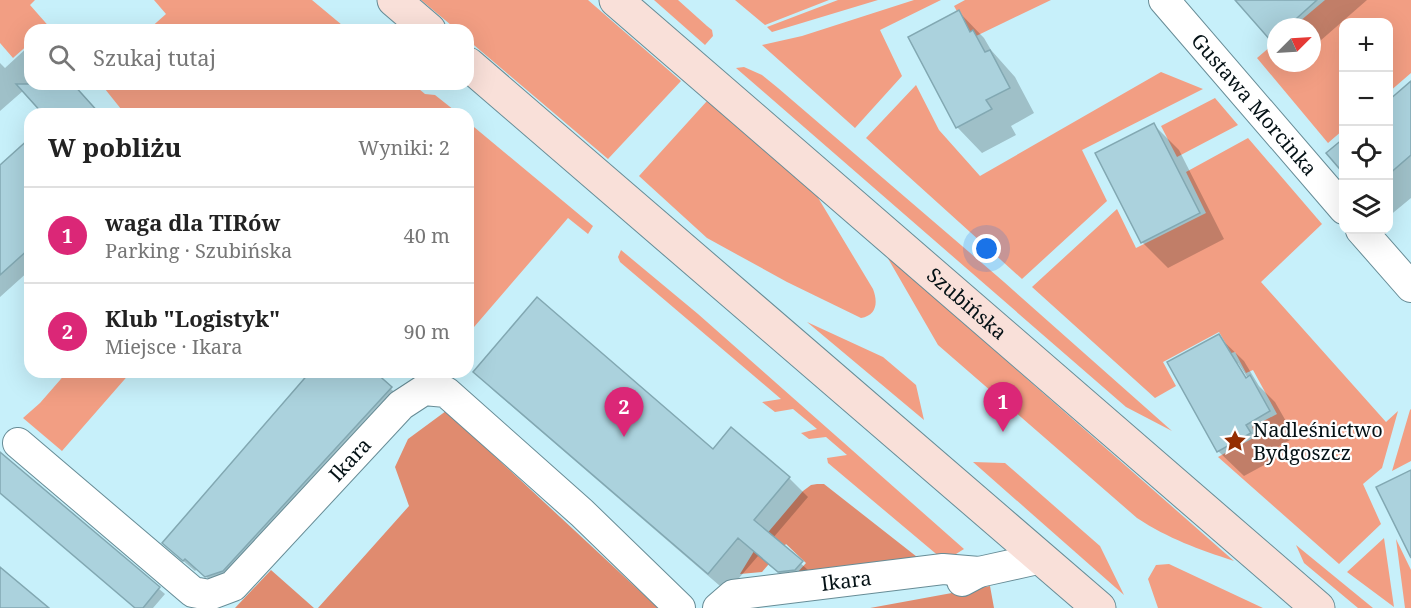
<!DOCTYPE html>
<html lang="pl">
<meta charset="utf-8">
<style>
body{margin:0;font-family:"Noto Serif",serif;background:#f6f6f6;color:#222}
.controls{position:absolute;right:18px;top:18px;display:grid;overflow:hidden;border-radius:12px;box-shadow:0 6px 24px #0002}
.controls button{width:54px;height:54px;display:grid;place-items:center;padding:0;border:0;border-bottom:2px solid #e0e0e0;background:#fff;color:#222;font:30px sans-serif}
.compass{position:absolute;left:1267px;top:18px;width:54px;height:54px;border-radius:50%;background:#fff;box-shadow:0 6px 24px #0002;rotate:66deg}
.you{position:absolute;left:987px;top:249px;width:21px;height:21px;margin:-15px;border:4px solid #fff;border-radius:50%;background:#1a73e8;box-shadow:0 0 0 9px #1a73e833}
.badge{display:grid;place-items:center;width:39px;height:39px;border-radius:50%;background:#db2777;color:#fff;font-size:20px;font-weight:700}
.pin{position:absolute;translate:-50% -50px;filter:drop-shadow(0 2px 3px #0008)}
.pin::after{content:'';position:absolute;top:32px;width:21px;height:18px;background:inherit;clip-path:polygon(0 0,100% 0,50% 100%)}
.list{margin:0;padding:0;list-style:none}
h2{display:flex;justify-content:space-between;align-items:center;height:78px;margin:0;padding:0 24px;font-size:26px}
h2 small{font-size:20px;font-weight:400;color:#767676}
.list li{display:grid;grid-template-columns:39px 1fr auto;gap:18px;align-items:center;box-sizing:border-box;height:96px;padding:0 24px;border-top:2px solid #e0e0e0}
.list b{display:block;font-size:22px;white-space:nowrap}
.list p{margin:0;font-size:20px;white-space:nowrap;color:#767676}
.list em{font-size:20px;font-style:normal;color:#767676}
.icon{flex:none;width:33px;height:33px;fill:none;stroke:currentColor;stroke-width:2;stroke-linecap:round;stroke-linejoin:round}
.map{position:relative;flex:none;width:1411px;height:608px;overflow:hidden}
.search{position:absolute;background:#fff;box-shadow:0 6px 24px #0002;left:24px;top:24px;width:450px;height:66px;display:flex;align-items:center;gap:15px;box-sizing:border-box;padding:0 21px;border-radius:18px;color:#767676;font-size:22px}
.panel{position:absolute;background:#fff;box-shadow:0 6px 24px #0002;left:24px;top:108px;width:450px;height:270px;border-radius:18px}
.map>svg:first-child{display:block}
.green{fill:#f29e83}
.forest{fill:#e08b6f}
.shadow{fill:#0003;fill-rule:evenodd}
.building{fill:#abd2dd;stroke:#82a8b2;stroke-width:1.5}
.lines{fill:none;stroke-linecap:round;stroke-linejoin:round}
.minor-casing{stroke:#678c96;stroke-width:32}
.secondary-casing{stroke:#678c96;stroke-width:35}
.minor{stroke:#fff;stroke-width:30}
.secondary{stroke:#f9e0d9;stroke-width:33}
.labels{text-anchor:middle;stroke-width:4.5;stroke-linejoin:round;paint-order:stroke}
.street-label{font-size:20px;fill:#041115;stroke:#fff}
.poi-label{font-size:20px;fill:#041115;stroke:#fff;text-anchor:start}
</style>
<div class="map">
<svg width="1411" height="608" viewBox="0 0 1411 608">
<rect width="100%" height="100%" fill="#c7f0fa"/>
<!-- green -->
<path class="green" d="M0 0H35L30 5 52 30H30V43L13 58 0 43Z
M154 0H312L348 30H148L166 14Z
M421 0H588L681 81 608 159 468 40V30H457Z
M654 0H678L707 26 712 30 713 36 705 45Z
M735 0H829L765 25Z
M838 0H878L772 32 767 27Z
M914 0H941L880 30 902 76 855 128 762 45 802 36Z
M965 0H1051L972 38 954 6Z
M1325 0H1411V73L1389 92 1388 22H1344L1343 130 1328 143 1257 58 1276 42V63H1312V27H1293Z
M744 67 762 75 778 88 1004 282 1172 431 1126 407 736 68Z
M1161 72 1203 89 1082 150 1107 201 1022 279 866 138 916 85 939 130 980 176Z
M101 84H413L425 94 435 95 459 114H125Z
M1215 98 1238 125 1177 157 1161 126Z
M707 101 814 191 873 289C878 302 877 315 861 318L787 282 707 238 639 176Z
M468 122 593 226 588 234 568 218 468 334Z
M1248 138 1322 224 1261 282 1386 422 1398 411 1382 468 1363 484 1381 524 1339 564 1218 457 1257 436 1252 427 1277 414 1253 370 1246 373 1235 352 1231 353 1219 332 1163 362 1176 386 1155 398 1032 287 1117 209 1136 248 1206 213 1186 172Z
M621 250 698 314 964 549 956 554 941 558 828 463 827 458 847 455 826 437 809 439 801 433 817 429 793 409 775 412 762 402 781 399 620 262 618 257Z
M886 255 1234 561C1198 549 1169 539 1137 518L938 345Z
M807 322 883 357 916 385 924 420Z
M67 372H131L62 451 23 418 40 403Z
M1411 409V461L1392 471 1410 410Z
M973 462 1005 463 1100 546 1124 595Z
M1384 538 1394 607 1347 572Z
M1396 539 1411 570V608H1405Z
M1296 545 1373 608H1358L1304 563Z
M1169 564 1263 608H1158L1148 579 1156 565Z"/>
<!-- forest -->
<path class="forest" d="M446 411 658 608H318L409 506 395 467 408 439Z
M817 484H824L926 564 788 583 806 563 786 544 762 572 740 574 759 543 803 491 811 485Z
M271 570 314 608H235Z
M990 586 994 608H870Z"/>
<!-- shadow -->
<path class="shadow" d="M1239 0H1367L1312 48V27H1276V44Z
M959 12 984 38 991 50 1015 77 1034 113 1011 126 1016 135 982 153 957 127Z
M30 45V84H72L99 114H45L24 90 0 111V63L5 68Z
M1411 83V198L1388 217V102Z
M119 109 124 114H113Z
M1154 125 1179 150 1224 239 1168 268 1142 242Z
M30 140V270L0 297V167Z
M1218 336 1244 361 1259 386 1275 402 1295 437 1271 451 1275 459 1244 476 1218 451ZM1235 363H1238L1251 383 1248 385Z
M312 372H372L402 399 218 587 197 569 195 571 175 554Z
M475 372 714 451 732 429 789 478 808 497 773 538 820 581 799 590 758 556 727 592 494 391Z
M0 454 165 594 153 608H136L0 492Z"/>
<!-- building -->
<path class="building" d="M1235 0H1317L1287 27H1276V36L1271 41Z
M959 10 970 32 973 30 985 52 990 50 1010 88 986 100 992 109 956 128 908 37Z
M1411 81V155L1389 174V100Z
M16 84H73L100 114H43Z
M1154 123 1200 213 1141 243 1095 153Z
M30 138V248L0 275V165Z
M1344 138V174L1326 153Z
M537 297 713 449 731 427 790 477 754 520 803 561 795 570 778 572 738 538 708 574 473 372Z
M1219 334 1246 378 1250 375 1270 411 1246 425 1251 433 1217 452 1167 362Z
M310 372H375L392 387 223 571 205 577 185 559 183 561 162 543Z
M0 452 160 587 143 608H135L0 493Z
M1411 470V558L1376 487Z
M0 567 49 608H0Z"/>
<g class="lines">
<!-- minor casing -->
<g class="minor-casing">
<g id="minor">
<path id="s1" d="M1164 0 1344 209"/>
<path d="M1361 230 1411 287"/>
<path id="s2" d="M18 443 193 592 209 595 233 586 401 405 424 390 446 392 582 513 680 608"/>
<path d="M962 581 979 572 1042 558"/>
<path id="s3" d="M718 608 733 595 943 569 979 572"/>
</g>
</g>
<!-- secondary casing -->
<g class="secondary-casing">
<g id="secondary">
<path d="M394 0 429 30"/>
<path id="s4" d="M616 0 1318 608"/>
<path d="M468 64 1099 608"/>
</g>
</g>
<!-- minor -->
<use href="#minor" class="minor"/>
<!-- secondary -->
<use href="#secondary" class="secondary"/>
</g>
<!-- icons -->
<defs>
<g id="sight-bare" transform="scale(1.8)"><path d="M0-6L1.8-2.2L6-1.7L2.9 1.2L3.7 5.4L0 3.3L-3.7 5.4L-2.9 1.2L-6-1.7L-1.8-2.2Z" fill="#942e02" stroke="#fff" stroke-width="2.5" paint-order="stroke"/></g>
</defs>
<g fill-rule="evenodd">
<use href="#sight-bare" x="1235" y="441"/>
</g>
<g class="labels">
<!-- street labels -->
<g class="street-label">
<text dy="7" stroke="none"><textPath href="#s1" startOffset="138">Gustawa Morcinka</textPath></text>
<text dy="7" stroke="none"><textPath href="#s4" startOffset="464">Szubińska</textPath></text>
<text dy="7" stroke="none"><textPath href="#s2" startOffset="444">Ikara</textPath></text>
<text dy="7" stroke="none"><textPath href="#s3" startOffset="134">Ikara</textPath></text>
</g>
<!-- poi labels -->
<g class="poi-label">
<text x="1253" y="437">Nadleśnictwo<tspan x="1253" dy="23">Bydgoszcz</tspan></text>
</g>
</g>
</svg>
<div class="controls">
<button>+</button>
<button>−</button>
<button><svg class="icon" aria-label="locate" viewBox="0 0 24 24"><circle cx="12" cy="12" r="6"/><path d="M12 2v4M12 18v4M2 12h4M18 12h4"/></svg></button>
<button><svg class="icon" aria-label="layers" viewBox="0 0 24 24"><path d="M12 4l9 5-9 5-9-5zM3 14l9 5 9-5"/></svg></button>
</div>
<svg class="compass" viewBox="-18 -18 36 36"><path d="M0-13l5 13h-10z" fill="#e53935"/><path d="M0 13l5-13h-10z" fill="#767676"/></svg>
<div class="you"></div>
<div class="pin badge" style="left:1003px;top:432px">1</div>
<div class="pin badge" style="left:624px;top:437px">2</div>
<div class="search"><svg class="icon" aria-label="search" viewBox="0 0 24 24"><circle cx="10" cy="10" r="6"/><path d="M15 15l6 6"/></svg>Szukaj tutaj</div>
<section class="panel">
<h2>W pobliżu<small>Wyniki: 2</small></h2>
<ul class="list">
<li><span class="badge">1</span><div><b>waga dla TIRów</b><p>Parking · Szubińska</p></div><em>40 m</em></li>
<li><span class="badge">2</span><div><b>Klub &quot;Logistyk&quot;</b><p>Miejsce · Ikara</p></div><em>90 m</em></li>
</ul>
</section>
</div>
